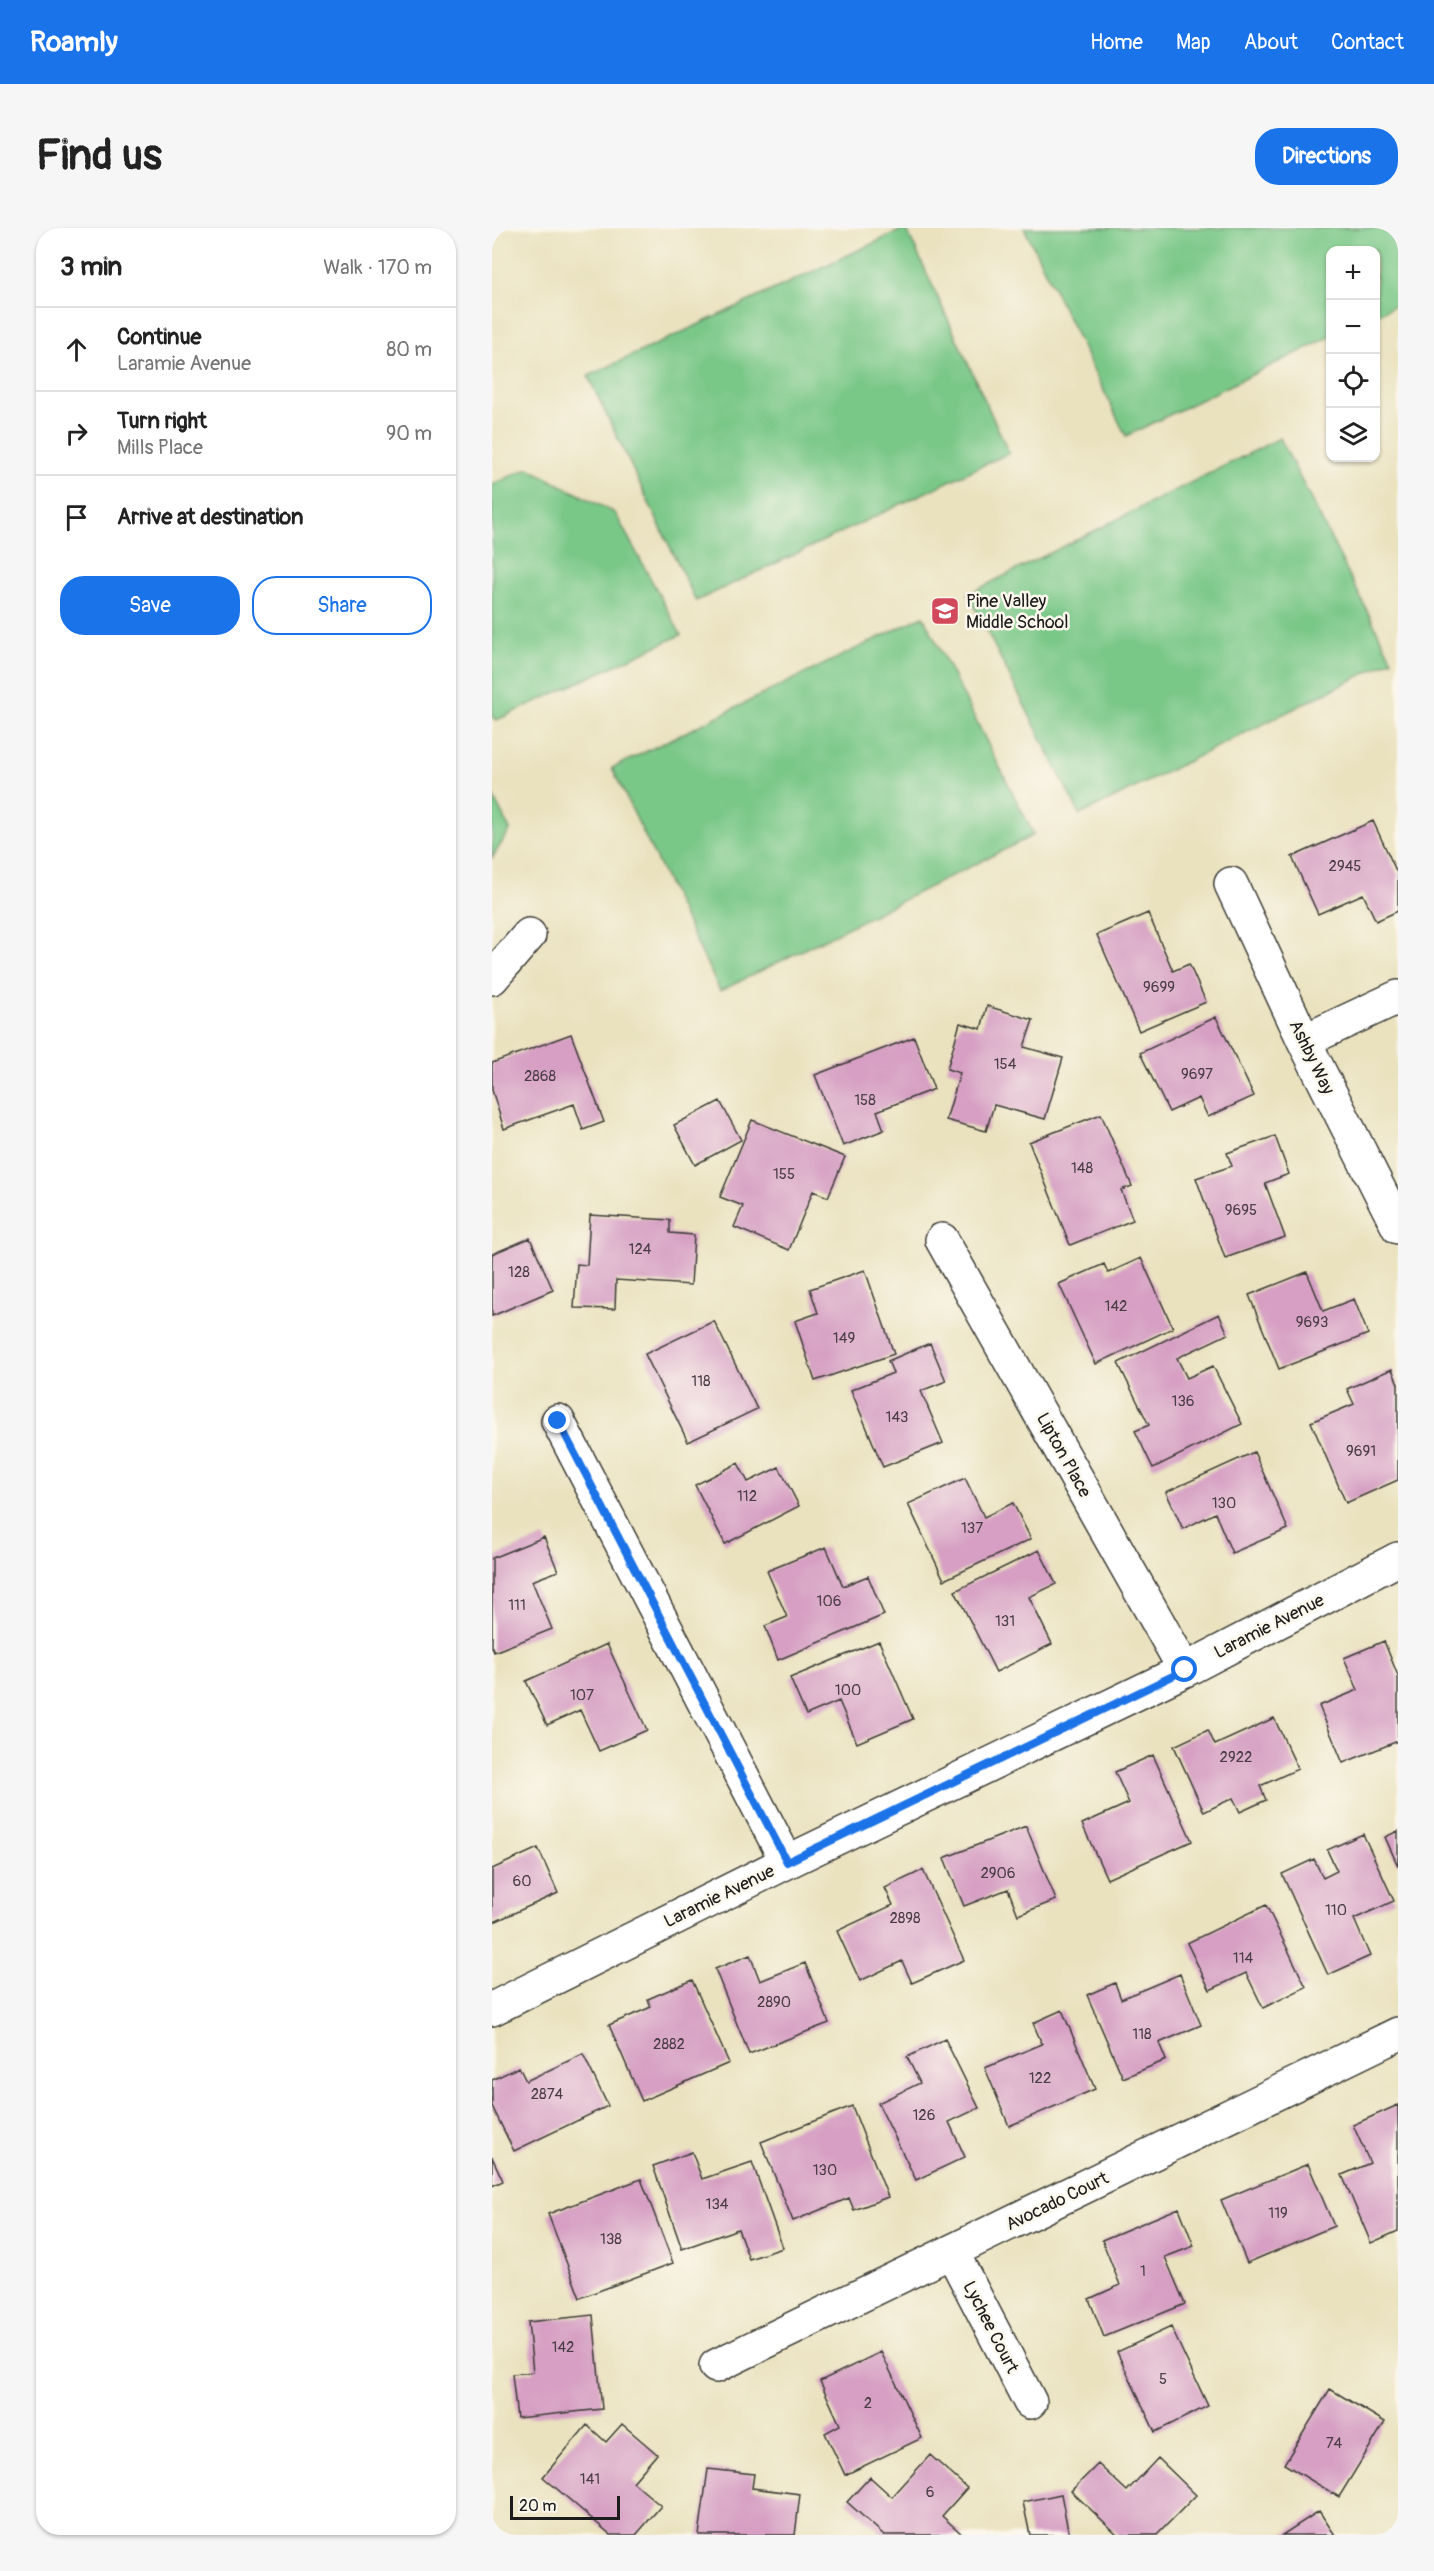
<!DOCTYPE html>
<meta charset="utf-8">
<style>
body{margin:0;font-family:Pangolin,sans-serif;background:#f6f6f6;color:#222}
.controls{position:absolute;right:18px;top:18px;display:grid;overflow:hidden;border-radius:12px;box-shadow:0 2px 4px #0004}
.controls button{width:54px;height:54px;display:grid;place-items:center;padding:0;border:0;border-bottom:2px solid #e0e0e0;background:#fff;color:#222;font:30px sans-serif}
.scale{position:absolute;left:18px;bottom:15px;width:110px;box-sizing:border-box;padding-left:6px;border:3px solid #1c1c1c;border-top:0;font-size:16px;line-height:21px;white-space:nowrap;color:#1c1c1c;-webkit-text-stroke:4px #fbf7ec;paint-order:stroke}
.stop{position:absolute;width:18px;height:18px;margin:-14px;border:4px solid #1a73e8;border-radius:50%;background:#fff}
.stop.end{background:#1a73e8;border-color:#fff;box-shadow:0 2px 6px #0008}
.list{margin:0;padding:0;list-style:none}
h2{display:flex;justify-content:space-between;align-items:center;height:78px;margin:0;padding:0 24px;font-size:26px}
h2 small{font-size:20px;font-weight:400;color:#767676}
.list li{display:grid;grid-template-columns:39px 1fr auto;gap:18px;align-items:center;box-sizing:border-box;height:84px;padding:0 24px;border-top:2px solid #e0e0e0}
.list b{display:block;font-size:22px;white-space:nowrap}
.list p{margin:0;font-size:20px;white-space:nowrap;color:#767676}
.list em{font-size:20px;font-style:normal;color:#767676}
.actions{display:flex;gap:12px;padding:18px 24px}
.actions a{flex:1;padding:14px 0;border:2px solid #1a73e8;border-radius:24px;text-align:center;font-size:21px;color:#1a73e8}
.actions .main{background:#1a73e8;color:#fff}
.icon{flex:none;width:33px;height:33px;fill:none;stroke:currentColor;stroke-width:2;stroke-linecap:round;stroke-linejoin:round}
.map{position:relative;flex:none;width:906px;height:2307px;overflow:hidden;border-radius:24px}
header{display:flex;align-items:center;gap:36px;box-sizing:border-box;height:84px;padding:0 30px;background:#1a73e8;color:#fff}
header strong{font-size:28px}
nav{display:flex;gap:33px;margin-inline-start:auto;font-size:21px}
.intro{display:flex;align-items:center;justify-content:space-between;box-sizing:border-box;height:144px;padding:0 36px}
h1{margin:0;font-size:42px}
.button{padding:15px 27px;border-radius:24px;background:#1a73e8;color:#fff;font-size:21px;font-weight:700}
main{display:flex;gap:36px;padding:0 36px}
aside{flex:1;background:#fff;border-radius:24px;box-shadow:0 2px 4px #0004}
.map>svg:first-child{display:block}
.green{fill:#7ac888;stroke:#4b7252;stroke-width:1.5}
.building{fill:#d69fc3}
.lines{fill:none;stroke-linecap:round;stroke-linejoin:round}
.minor-casing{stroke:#3b3a34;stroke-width:36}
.minor{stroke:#fff;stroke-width:33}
.route{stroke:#1a73e8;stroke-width:8}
.labels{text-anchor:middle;stroke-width:5;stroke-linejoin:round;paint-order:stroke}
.number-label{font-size:15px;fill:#4a3d46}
.poi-label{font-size:18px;fill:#1c1c1c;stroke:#fbf7ec;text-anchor:start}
.street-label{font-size:18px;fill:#1c1c1c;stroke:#fbf7ec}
</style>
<header>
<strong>Roamly</strong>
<nav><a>Home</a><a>Map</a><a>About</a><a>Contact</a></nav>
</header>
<div class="intro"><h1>Find us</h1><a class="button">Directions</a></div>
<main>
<aside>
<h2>3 min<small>Walk · 170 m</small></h2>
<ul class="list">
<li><svg class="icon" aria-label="ahead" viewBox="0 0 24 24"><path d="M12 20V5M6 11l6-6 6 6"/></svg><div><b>Continue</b><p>Laramie Avenue</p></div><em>80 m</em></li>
<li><svg class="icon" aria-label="right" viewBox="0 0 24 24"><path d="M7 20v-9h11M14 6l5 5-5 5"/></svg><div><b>Turn right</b><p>Mills Place</p></div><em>90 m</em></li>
<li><svg class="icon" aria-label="arrive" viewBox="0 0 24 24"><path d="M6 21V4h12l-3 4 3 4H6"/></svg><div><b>Arrive at destination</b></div></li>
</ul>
<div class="actions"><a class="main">Save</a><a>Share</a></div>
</aside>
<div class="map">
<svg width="906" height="2307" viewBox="0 0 906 2307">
<rect width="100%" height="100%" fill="#fbf7ec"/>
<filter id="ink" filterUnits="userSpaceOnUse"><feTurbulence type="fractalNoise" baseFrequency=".0167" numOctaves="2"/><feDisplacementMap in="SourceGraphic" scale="12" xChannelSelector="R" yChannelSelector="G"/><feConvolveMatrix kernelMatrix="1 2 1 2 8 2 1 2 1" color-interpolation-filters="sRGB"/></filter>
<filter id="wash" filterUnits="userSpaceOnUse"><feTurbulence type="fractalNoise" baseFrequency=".008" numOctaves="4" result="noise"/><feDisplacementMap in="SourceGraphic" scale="24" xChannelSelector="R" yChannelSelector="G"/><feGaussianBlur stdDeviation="1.35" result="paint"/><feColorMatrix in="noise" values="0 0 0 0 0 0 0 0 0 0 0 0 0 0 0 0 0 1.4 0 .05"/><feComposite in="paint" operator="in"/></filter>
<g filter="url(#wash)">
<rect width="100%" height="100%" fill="#eae2bf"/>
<!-- green -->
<path class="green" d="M414 0 517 225 204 373 96 148Z
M532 0H906V76L884 87V22H838V109L634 208Z
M788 210 900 432 588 587 476 366Z
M36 240 123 285 189 407 5 492 0 489V257Z
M431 388 542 607 228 763 120 540Z
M0 566 18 602 0 630Z"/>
<g id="blocks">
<!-- building -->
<path class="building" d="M881 593 906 647V683L884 693 871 666 826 686 800 629Z
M656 685 681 743 697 736 714 774 647 803 605 707Z
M495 778 541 792 532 819 571 830 553 891 502 877 494 903 454 892 468 845 455 841 468 795 489 801Z
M724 789 762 868 716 889 707 870 677 884 648 825Z
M79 806 112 894 91 902 82 876 12 901 0 862V835Z
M422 809 442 861 385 883 392 902 351 918 323 847Z
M228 873 249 912 203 937 182 897Z
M609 886 640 958 629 962 641 992 578 1017 537 914Z
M260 892 353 929 336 969 321 963 297 1022 242 999 251 978 228 969Z
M783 908 797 946 773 955 793 1009 733 1030 704 950 740 938 735 925Z
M98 987 178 992V1005L202 1007 199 1057 124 1052 123 1081 82 1080 85 1036 95 1037Z
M38 1010 61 1062 0 1088V1026Z
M649 1030 681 1100 604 1136 567 1056 612 1036 616 1045Z
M373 1042 402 1126 323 1153 303 1093 326 1085 318 1061Z
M815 1044 831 1083 862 1071 876 1106 787 1141 757 1067Z
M727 1086 736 1106 685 1130 695 1150 721 1138 750 1196 661 1240 643 1203 657 1197 626 1135Z
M222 1093 265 1181 196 1214 153 1126Z
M438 1115 454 1153 429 1163 451 1215 391 1239 359 1162 401 1145 396 1133Z
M900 1141 906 1156V1252L854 1275 819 1194 862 1176 855 1161Z
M762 1224 796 1301 740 1325 723 1285 691 1301 674 1264Z
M246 1235 256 1254 287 1239 307 1278 233 1316 203 1257Z
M473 1250 492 1289 521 1275 539 1311 452 1352 416 1276Z
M52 1309 66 1343 40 1353 60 1401 2 1424 0 1419V1330Z
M334 1319 351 1358 376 1348 392 1387 286 1432 273 1398 295 1389 275 1343Z
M547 1322 564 1356 537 1369 560 1416 504 1444 463 1363Z
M387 1413 421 1491 365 1515 347 1473 314 1487 298 1450Z
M892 1413 906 1448V1513L851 1535 827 1478 866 1462 852 1430Z
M115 1416 155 1502 107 1523 88 1482 55 1497 34 1453Z
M782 1490 806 1541 768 1558 774 1572 748 1584 741 1570 712 1584 682 1518 716 1502 723 1517Z
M661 1527 700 1613 615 1651 590 1596 637 1575 623 1544Z
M534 1598 564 1672 526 1687 516 1661 472 1678 452 1630Z
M906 1603V1638L893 1609Z
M871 1606 902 1673 862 1691 878 1728 836 1747 790 1646 822 1631 831 1650 845 1643 835 1622Z
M46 1620 66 1665 0 1695V1641Z
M431 1642 472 1732 420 1755 410 1733 368 1753 345 1703 401 1677 393 1660Z
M774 1677 814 1759 771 1780 754 1745 718 1762 695 1715Z
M258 1727 268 1753 313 1735 337 1795 257 1826 223 1741Z
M688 1746 709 1797 667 1815 674 1832 631 1850 595 1767 623 1755 629 1771Z
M200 1752 237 1835 150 1873 117 1797 159 1779 156 1771Z
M570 1782 603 1861 517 1898 493 1840 550 1816 541 1795Z
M453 1811 487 1880 457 1894 473 1929 424 1952 386 1875 428 1855 415 1829Z
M91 1826 116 1878 22 1923 0 1878V1852L27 1839 34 1853Z
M906 1877V2003L879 2015 850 1947 878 1935 861 1897Z
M360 1878 396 1969 362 1982 357 1970 301 1993 269 1914Z
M200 1924 210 1951 260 1934 291 2020 257 2031 246 2001 190 2021 161 1938Z
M0 1929 11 1953 0 1958Z
M816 1936 842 1998 755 2035 729 1972Z
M149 1951 181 2035 88 2070 56 1986Z
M687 1980 702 2018 673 2029 693 2076 612 2109 597 2071 628 2057 610 2012Z
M101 2087 110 2181 25 2190 20 2146 41 2144 36 2094Z
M679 2099 716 2178 663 2204 625 2124Z
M389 2124 430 2210 353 2247 333 2205 348 2197 328 2153Z
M838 2161 893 2194 847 2269 792 2236Z
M130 2196 165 2226 141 2254 169 2278 144 2307H119L51 2249 95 2197 114 2214Z
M438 2227 475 2260 450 2288 471 2307H392L355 2274 378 2249 400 2269Z
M666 2230 704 2267 665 2307H626L579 2263 606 2236 635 2263Z
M216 2241 262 2246 260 2260 308 2266 303 2307H207Z
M569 2266 577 2307H538L531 2274Z
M827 2283 843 2307H790Z"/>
</g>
</g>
<g filter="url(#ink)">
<use href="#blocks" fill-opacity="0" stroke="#3b3a34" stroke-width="1.5"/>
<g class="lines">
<!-- minor casing -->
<g class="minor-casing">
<path id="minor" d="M739 656 812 813 906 999
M0 750 37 707
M812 813 906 769
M450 1012 693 1442
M66 1193 295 1634
M0 1781 295 1634 693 1442 906 1331
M460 2024 538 2174
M224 2138 906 1806"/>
</g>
<!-- minor -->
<use href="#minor" class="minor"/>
</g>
</g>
<g class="lines" filter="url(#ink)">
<!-- route -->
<path class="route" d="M66 1193 295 1634 693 1442"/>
</g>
<!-- icons -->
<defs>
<g id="school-square" transform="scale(1.5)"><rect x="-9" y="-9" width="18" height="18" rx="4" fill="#d1495b" stroke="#fbf7ec"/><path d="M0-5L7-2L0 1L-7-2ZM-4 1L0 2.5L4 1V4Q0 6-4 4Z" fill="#fff"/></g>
</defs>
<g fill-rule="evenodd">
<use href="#school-square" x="453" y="383"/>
</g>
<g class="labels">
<!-- number labels -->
<g class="number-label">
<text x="853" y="643">2945</text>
<text x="667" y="764">9699</text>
<text x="513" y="841">154</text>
<text x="705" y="851">9697</text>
<text x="48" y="853">2868</text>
<text x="373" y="877">158</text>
<text x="590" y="945">148</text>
<text x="292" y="951">155</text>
<text x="749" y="987">9695</text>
<text x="148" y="1026">124</text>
<text x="27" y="1049">128</text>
<text x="624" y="1083">142</text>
<text x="820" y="1099">9693</text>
<text x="352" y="1115">149</text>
<text x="209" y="1158">118</text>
<text x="691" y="1178">136</text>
<text x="405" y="1194">143</text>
<text x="869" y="1228">9691</text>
<text x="255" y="1273">112</text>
<text x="732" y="1280">130</text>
<text x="480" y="1305">137</text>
<text x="337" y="1378">106</text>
<text x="25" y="1382">111</text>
<text x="513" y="1398">131</text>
<text x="356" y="1467">100</text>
<text x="90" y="1472">107</text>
<text x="744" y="1534">2922</text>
<text x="506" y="1650">2906</text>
<text x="30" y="1658">60</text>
<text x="844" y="1687">110</text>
<text x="413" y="1695">2898</text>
<text x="751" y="1735">114</text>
<text x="282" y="1779">2890</text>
<text x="650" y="1811">118</text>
<text x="177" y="1821">2882</text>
<text x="548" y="1855">122</text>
<text x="55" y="1871">2874</text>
<text x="432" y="1892">126</text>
<text x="333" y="1947">130</text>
<text x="225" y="1981">134</text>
<text x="786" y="1990">119</text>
<text x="119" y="2016">138</text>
<text x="651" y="2048">1</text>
<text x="71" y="2124">142</text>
<text x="671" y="2156">5</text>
<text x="376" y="2180">2</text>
<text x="842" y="2220">74</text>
<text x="98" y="2256">141</text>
<text x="438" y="2269">6</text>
</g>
<!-- poi labels -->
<g class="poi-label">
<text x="474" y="379">Pine Valley<tspan x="474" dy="21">Middle School</tspan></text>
</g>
<!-- street labels -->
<g class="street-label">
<text transform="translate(820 829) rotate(64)" y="6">Ashby Way</text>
<text transform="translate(572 1227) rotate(61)" y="6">Lipton Place</text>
<text transform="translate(777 1398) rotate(-27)" y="6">Laramie Avenue</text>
<text transform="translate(227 1668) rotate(-26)" y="6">Laramie Avenue</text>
<text transform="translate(565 1973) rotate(-26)" y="6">Avocado Court</text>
<text transform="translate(499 2099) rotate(63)" y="6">Lychee Court</text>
</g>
</g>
</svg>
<div class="controls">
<button>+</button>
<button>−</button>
<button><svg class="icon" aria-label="locate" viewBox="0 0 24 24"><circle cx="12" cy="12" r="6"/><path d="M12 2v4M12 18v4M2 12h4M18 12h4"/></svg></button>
<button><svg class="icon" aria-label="layers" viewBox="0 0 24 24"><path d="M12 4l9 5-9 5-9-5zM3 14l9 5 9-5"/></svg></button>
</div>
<div class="scale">20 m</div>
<div class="stop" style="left:693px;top:1442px"></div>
<div class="stop end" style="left:66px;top:1193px"></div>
</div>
</main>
